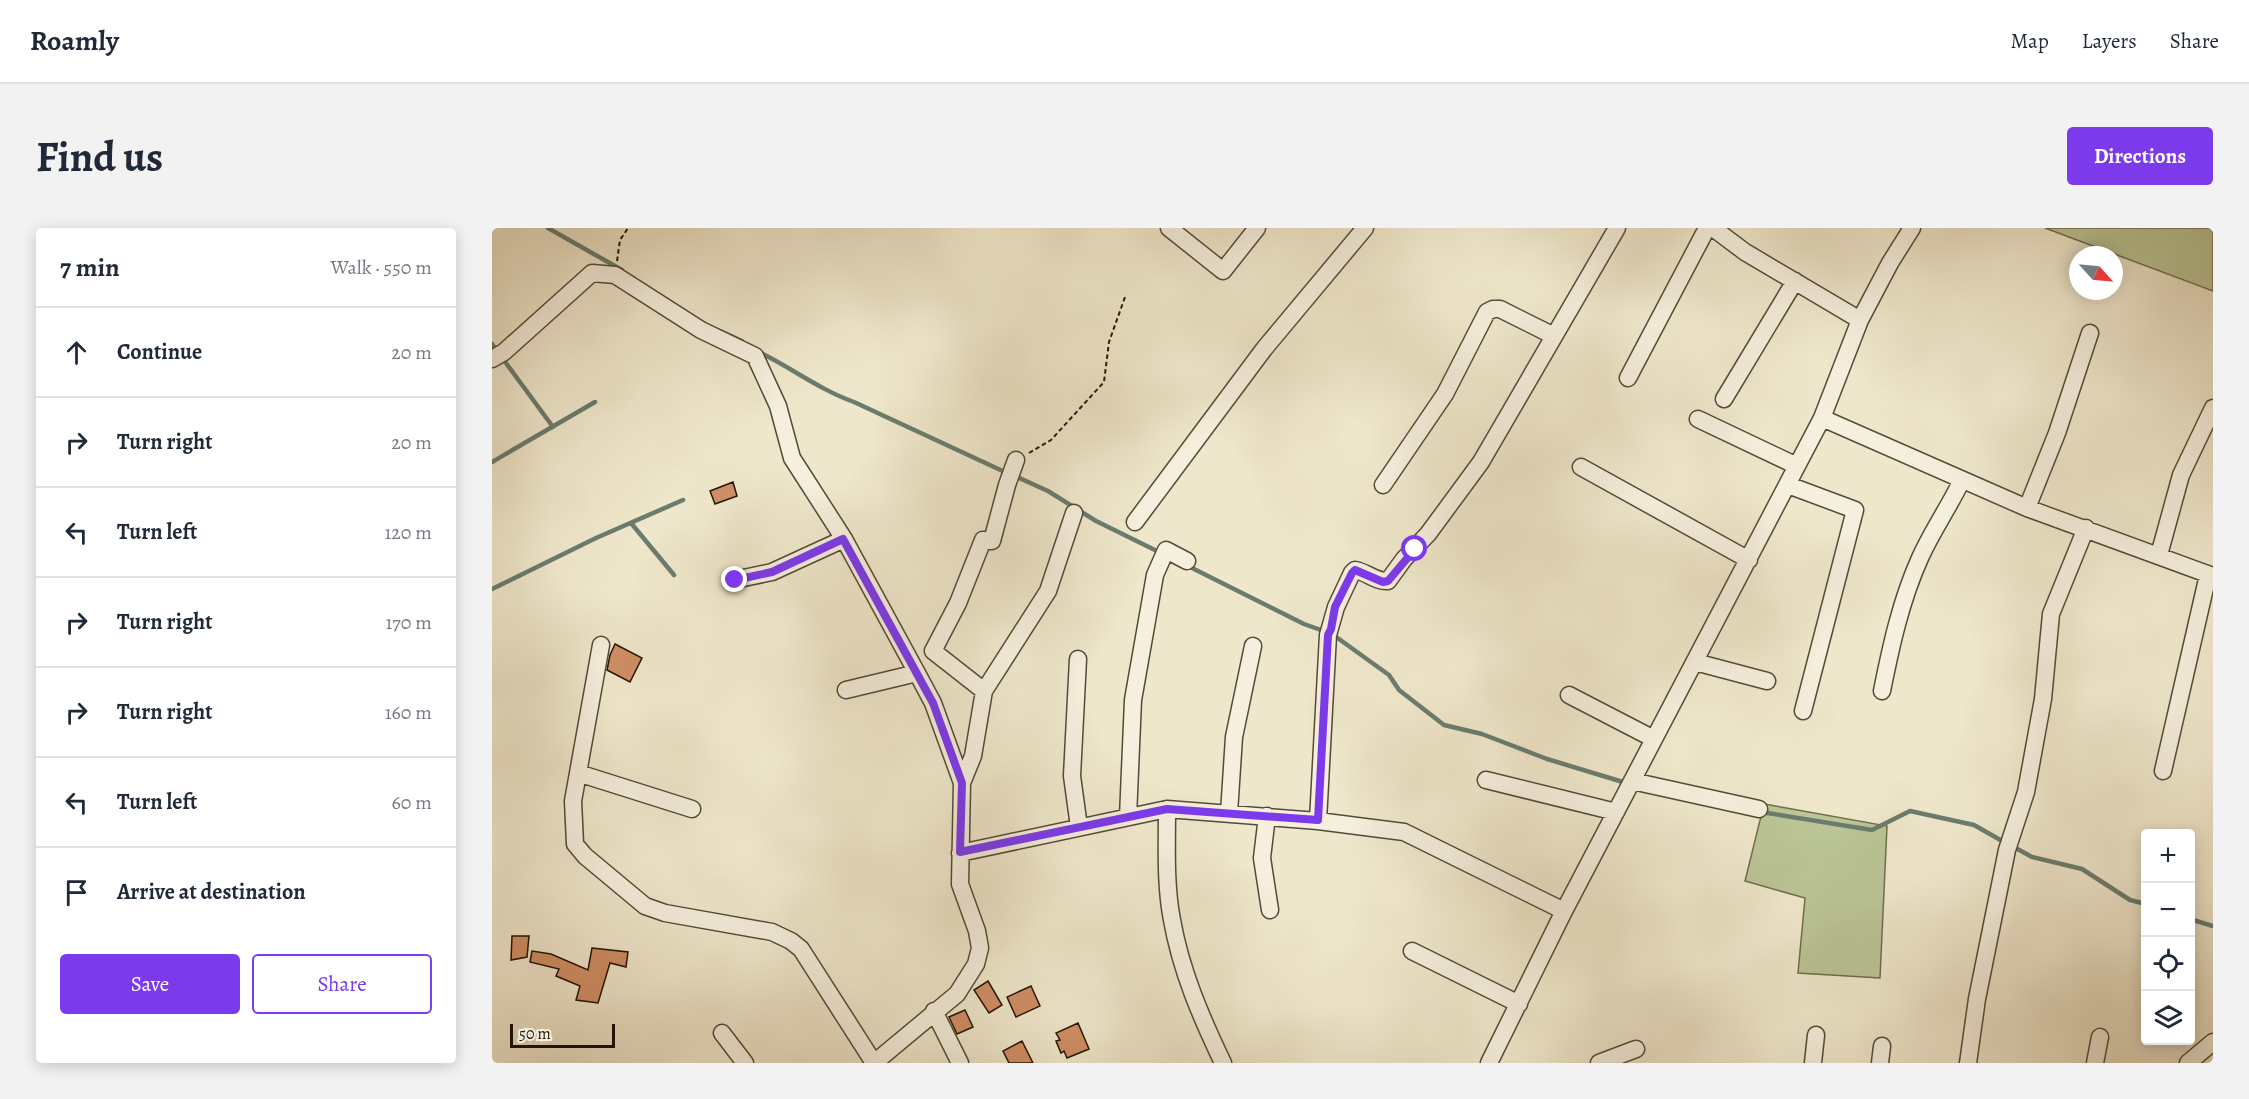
<!DOCTYPE html>
<meta charset="utf-8">
<style>
body{margin:0;font-family:Alegreya,serif;background:#f2f2f3;color:#1f2937}
.controls{position:absolute;right:18px;bottom:18px;display:grid;overflow:hidden;border-radius:6px;box-shadow:0 3px 15px #0003}
.controls button{width:54px;height:54px;display:grid;place-items:center;padding:0;border:0;border-bottom:2px solid #e0e1e3;background:#fff;color:#1f2937;font:30px sans-serif}
.compass{position:absolute;left:1577px;top:18px;width:54px;height:54px;border-radius:50%;background:#fff;box-shadow:0 3px 15px #0003;rotate:117deg}
.scale{position:absolute;left:18px;bottom:15px;width:105px;box-sizing:border-box;padding-left:6px;border:3px solid #221504;border-top:0;font-size:16px;line-height:21px;white-space:nowrap;color:#221504;-webkit-text-stroke:4px #f5efdd;paint-order:stroke}
.stop{position:absolute;width:18px;height:18px;margin:-14px;border:4px solid #7c3aed;border-radius:50%;background:#fff}
.stop.end{background:#7c3aed;border-color:#fff;box-shadow:0 2px 6px #0008}
.list{margin:0;padding:0;list-style:none}
h2{display:flex;justify-content:space-between;align-items:center;height:78px;margin:0;padding:0 24px;font-size:26px}
h2 small{font-size:20px;font-weight:400;color:#747a83}
.list li{display:grid;grid-template-columns:39px 1fr auto;gap:18px;align-items:center;box-sizing:border-box;height:90px;padding:0 24px;border-top:2px solid #e0e1e3}
.list b{display:block;font-size:22px;white-space:nowrap}
.list em{font-size:20px;font-style:normal;color:#747a83}
.actions{display:flex;gap:12px;padding:18px 24px}
.actions a{flex:1;padding:14px 0;border:2px solid #7c3aed;border-radius:6px;text-align:center;font-size:21px;color:#7c3aed}
.actions .main{background:#7c3aed;color:#fff}
.icon{flex:none;width:33px;height:33px;fill:none;stroke:currentColor;stroke-width:2;stroke-linecap:round;stroke-linejoin:round}
.map{position:relative;flex:none;width:1721px;height:835px;overflow:hidden;border-radius:6px}
header{display:flex;align-items:center;gap:36px;box-sizing:border-box;height:84px;padding:0 30px;background:#fff;border-bottom:2px solid #e0e1e3}
header strong{font-size:28px}
nav{display:flex;gap:33px;margin-inline-start:auto;font-size:21px}
.intro{display:flex;align-items:center;justify-content:space-between;box-sizing:border-box;height:144px;padding:0 36px}
h1{margin:0;font-size:42px}
.button{padding:15px 27px;border-radius:6px;background:#7c3aed;color:#fff;font-size:21px;font-weight:700}
main{display:flex;gap:36px;padding:0 36px}
aside{flex:1;background:#fff;border-radius:6px;box-shadow:0 3px 15px #0003}
.map>svg:first-child{display:block}
.green{fill:#bbc596;stroke:#6e6d4d;stroke-width:1.5}
.lines{fill:none;stroke-linecap:round;stroke-linejoin:round}
.stream{stroke:#6a7c6e;stroke-width:4.5}
.building{fill:#d08e65;stroke:#221504;stroke-width:1.5}
.minor-casing{stroke:#554a36;stroke-width:19}
.path{stroke:#221504;stroke-width:2;stroke-dasharray:4.5 3;stroke-linecap:butt}
.minor{stroke:#f5efdd;stroke-width:16}
.route{stroke:#7c3aed;stroke-width:8}
</style>
<header>
<strong>Roamly</strong>
<nav><a>Map</a><a>Layers</a><a>Share</a></nav>
</header>
<div class="intro"><h1>Find us</h1><a class="button">Directions</a></div>
<main>
<aside>
<h2>7 min<small>Walk · 550 m</small></h2>
<ul class="list">
<li><svg class="icon" aria-label="ahead" viewBox="0 0 24 24"><path d="M12 20V5M6 11l6-6 6 6"/></svg><div><b>Continue</b></div><em>20 m</em></li>
<li><svg class="icon" aria-label="right" viewBox="0 0 24 24"><path d="M7 20v-9h11M14 6l5 5-5 5"/></svg><div><b>Turn right</b></div><em>20 m</em></li>
<li><svg class="icon" aria-label="left" viewBox="0 0 24 24"><path d="M17 20v-9H6M10 6l-5 5 5 5"/></svg><div><b>Turn left</b></div><em>120 m</em></li>
<li><svg class="icon" aria-label="right" viewBox="0 0 24 24"><path d="M7 20v-9h11M14 6l5 5-5 5"/></svg><div><b>Turn right</b></div><em>170 m</em></li>
<li><svg class="icon" aria-label="right" viewBox="0 0 24 24"><path d="M7 20v-9h11M14 6l5 5-5 5"/></svg><div><b>Turn right</b></div><em>160 m</em></li>
<li><svg class="icon" aria-label="left" viewBox="0 0 24 24"><path d="M17 20v-9H6M10 6l-5 5 5 5"/></svg><div><b>Turn left</b></div><em>60 m</em></li>
<li><svg class="icon" aria-label="arrive" viewBox="0 0 24 24"><path d="M6 21V4h12l-3 4 3 4H6"/></svg><div><b>Arrive at destination</b></div></li>
</ul>
<div class="actions"><a class="main">Save</a><a>Share</a></div>
</aside>
<div class="map">
<svg width="1721" height="835" viewBox="0 0 1721 835">
<rect width="100%" height="100%" fill="#efe7cb"/>
<filter id="stains"><feTurbulence type="fractalNoise" baseFrequency=".00333" numOctaves="4"/><feColorMatrix values="0 0 0 0 .2 0 0 0 0 .09 0 0 0 0 .02 0 0 0 .5 -.17"/></filter>
<radialGradient id="worn" r=".72"><stop offset=".6" stop-color="#630" stop-opacity="0"/><stop offset="1" stop-color="#630" stop-opacity=".3"/></radialGradient>
<!-- green -->
<path class="green" d="M1553 0H1721V63Z
M1272 576 1395 598 1388 750 1306 745 1313 670 1253 653Z"/>
<g class="lines">
<!-- stream -->
<path class="stream" d="M56 0 130 42
M228 103 250 113
M0 116 61 199
M267 124C300 140 328 162 362 174L515 245
M0 234 103 174
M523 248 556 263 604 293 669 325
M139 295 182 347
M696 338 812 396 840 406 897 447 907 462 952 497 990 506 1055 531 1131 554
M0 361 104 310 191 272
M1269 584 1380 602 1418 583 1482 597 1512 614
M1520 618 1540 629 1590 641 1638 672 1654 676
M1698 691 1721 698"/>
</g>
<!-- building -->
<path class="building" d="M241 254 245 268 223 276 218 263Z
M123 416 150 430 138 454 115 442 118 427Z
M20 708H37L35 729 19 732Z
M100 720 136 724 134 739 118 735 106 775 84 772 88 758 64 748 67 741 38 734 40 723 59 726 96 742Z
M496 753 510 777 497 785 482 762Z
M539 758 548 778 524 789 515 769Z
M473 782 481 799 465 806 457 789Z
M586 795 597 821 575 830 572 823 569 825 564 813 568 812 564 805Z
M530 813 541 835H517L511 823Z"/>
<g class="lines">
<!-- minor casing -->
<g class="minor-casing">
<path id="minor" d="M677 0 731 43 765 0
M1221 0 1253 24 1368 92
M0 131 12 124 100 45 123 47 209 102 263 128 286 178 300 230 352 311 425 445 441 475 470 555 468 656 485 703 488 720 484 736 465 766 382 835
M1136 150 1215 0
M1232 171 1303 53
M1330 190 1535 280 1721 348
M1206 191 1305 238
M1089 239 1257 332
M891 257 953 166 995 84 1001 81H1008L1062 108
M1296 257 1363 282 1311 483
M1535 280 1565 205 1598 105
M643 294 772 121 873 0
M1667 327 1689 247 1721 180
M242 352 280 344 352 311
M109 417 81 573 83 616 93 628 153 678 173 685 280 704 299 713 309 721 382 835
M586 431 580 548 587 599
M1203 434 1275 453
M354 462 425 445
M492 463 441 423 466 375 491 312 500 313 515 257 524 232
M1390 463C1399 418 1409 372 1428 330 1440 303 1457 279 1470 252
M1077 467 1162 511
M1671 543 1716 347
M86 545 200 581
M994 552 1124 584
M1140 553 1267 581
M470 555 481 528 492 463 556 363 582 285
M675 581C675 617 673 656 680 692 689 743 709 789 731 835
M737 585 742 509 761 418
M775 588 770 630 778 682
M636 589 641 472 663 347 674 322 695 333
M826 593 836 407 844 379 860 345 863 342C875 344 884 354 896 353L912 331 936 306 989 234 1125 0
M468 625 675 581 826 593 912 604 1072 683
M920 723 1027 776
M442 783 468 835
M230 805 253 835
M997 835 1072 683 1330 190 1368 92 1398 35 1420 0
M1107 835 1144 821
M1321 835 1324 807
M1388 835 1390 818
M1476 835 1485 771 1515 622 1534 564 1551 471 1559 386 1594 300
M1603 835 1608 809
M1696 835 1721 814"/>
</g>
<!-- path -->
<path class="path" d="M125 33 128 12 136 0
M537 225 559 212 612 154 617 114 633 69"/>
<!-- minor -->
<use href="#minor" class="minor"/>
</g>
<g class="lines">
<!-- route -->
<path class="route" d="M243 352 280 344 351 311 441 475 470 555 468 624 675 581 826 592 836 407 839 401 843 379 860 345 863 342 891 354 896 353 923 321"/>
</g>
<rect width="100%" height="100%" filter="url(#stains)"/>
<rect width="100%" height="100%" fill="url(#worn)"/>
</svg>
<div class="controls">
<button>+</button>
<button>−</button>
<button><svg class="icon" aria-label="locate" viewBox="0 0 24 24"><circle cx="12" cy="12" r="6"/><path d="M12 2v4M12 18v4M2 12h4M18 12h4"/></svg></button>
<button><svg class="icon" aria-label="layers" viewBox="0 0 24 24"><path d="M12 4l9 5-9 5-9-5zM3 14l9 5 9-5"/></svg></button>
</div>
<svg class="compass" viewBox="-18 -18 36 36"><path d="M0-13l5 13h-10z" fill="#e53935"/><path d="M0 13l5-13h-10z" fill="#747a83"/></svg>
<div class="scale">50 m</div>
<div class="stop" style="left:923px;top:321px"></div>
<div class="stop end" style="left:243px;top:352px"></div>
</div>
</main>
